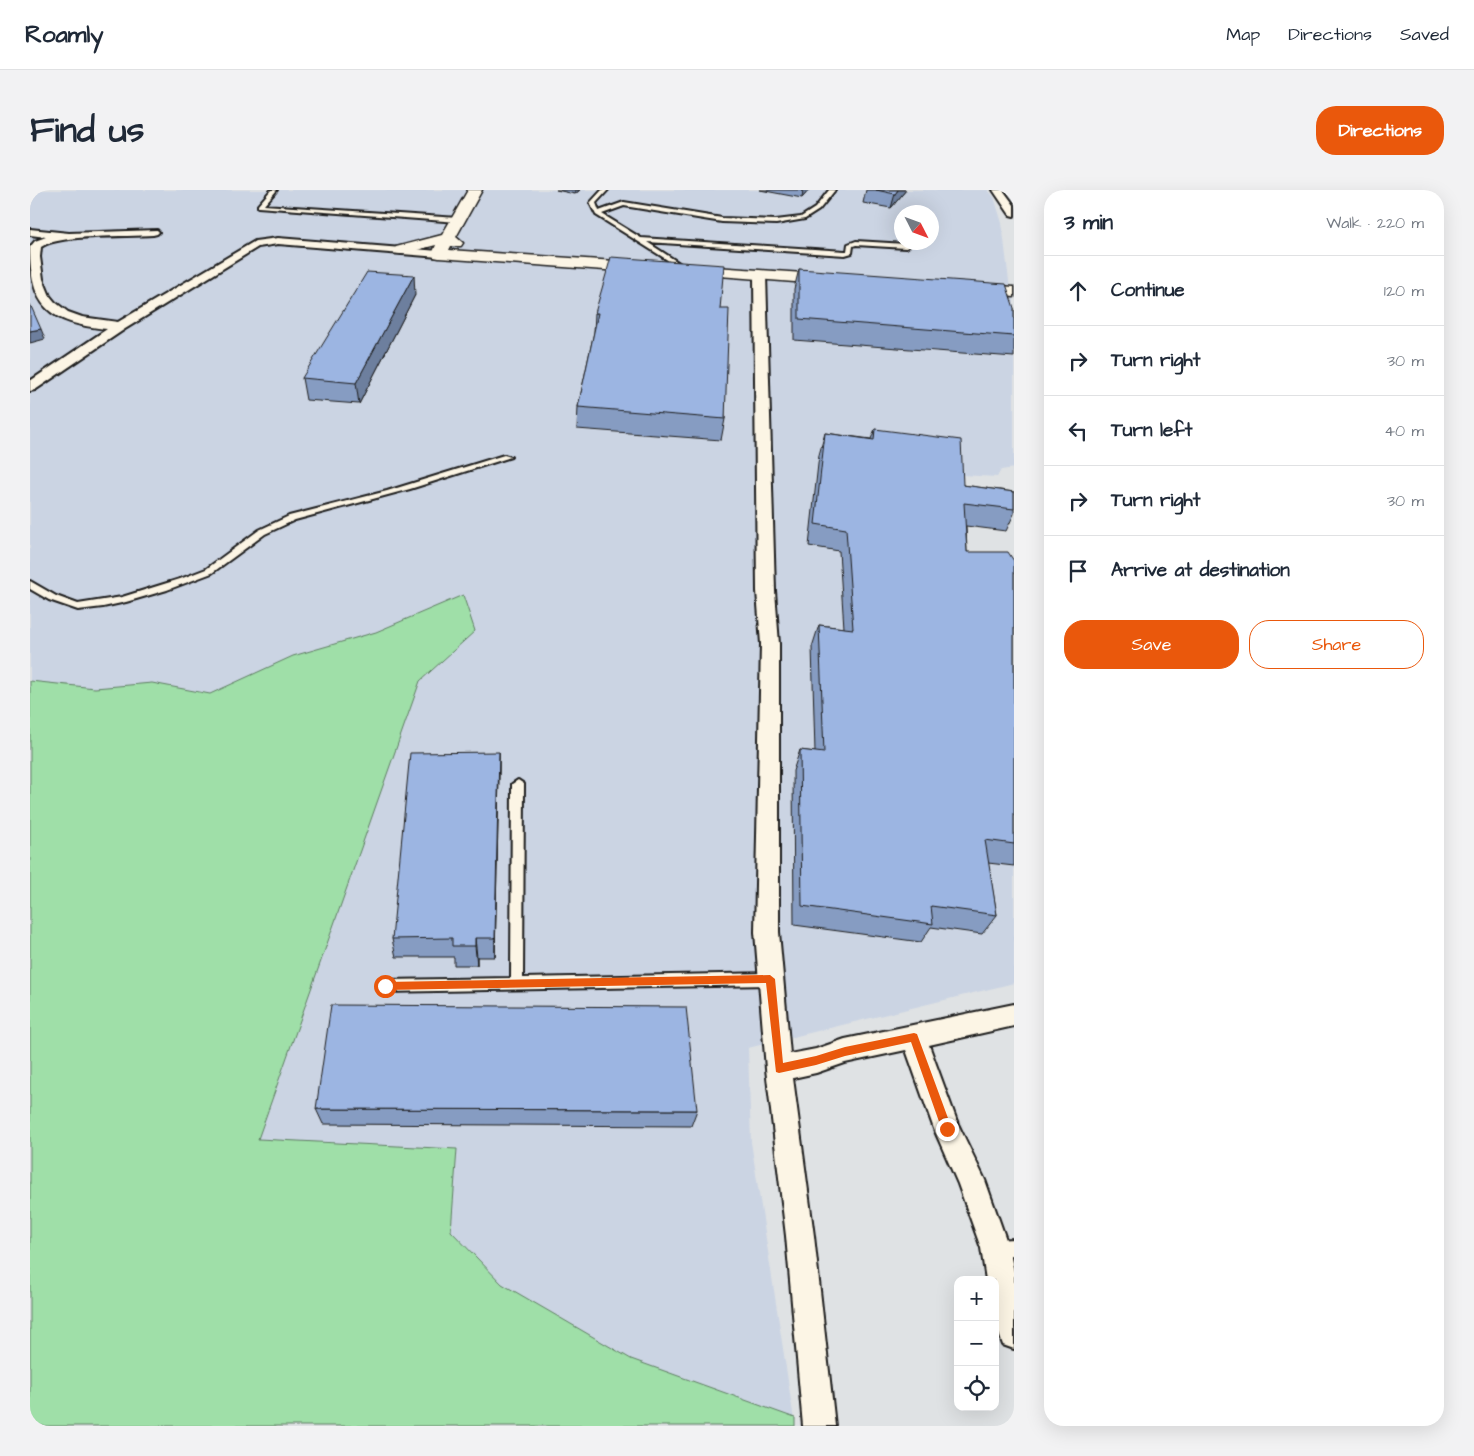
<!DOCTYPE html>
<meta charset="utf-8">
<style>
body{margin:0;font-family:"Architects Daughter",sans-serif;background:#f2f2f3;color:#1f2937}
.controls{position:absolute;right:15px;bottom:15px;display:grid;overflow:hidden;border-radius:10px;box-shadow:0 5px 20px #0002}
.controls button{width:45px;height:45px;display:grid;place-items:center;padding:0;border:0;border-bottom:1px solid #e0e1e3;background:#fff;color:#1f2937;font:25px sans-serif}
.compass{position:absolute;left:864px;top:15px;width:45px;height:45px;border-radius:50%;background:#fff;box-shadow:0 5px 20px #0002;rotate:132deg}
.stop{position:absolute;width:15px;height:15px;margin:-11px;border:4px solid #ea580c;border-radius:50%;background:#fff}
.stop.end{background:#ea580c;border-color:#fff;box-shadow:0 1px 5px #0008}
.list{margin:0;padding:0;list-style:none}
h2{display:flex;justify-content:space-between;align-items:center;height:65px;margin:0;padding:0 20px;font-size:21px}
h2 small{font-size:16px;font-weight:400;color:#747a83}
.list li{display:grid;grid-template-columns:32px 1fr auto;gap:15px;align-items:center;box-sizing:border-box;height:70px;padding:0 20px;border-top:1px solid #e0e1e3}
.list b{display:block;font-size:19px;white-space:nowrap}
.list em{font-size:16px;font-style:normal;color:#747a83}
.actions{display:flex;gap:10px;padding:15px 20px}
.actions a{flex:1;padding:11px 0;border:1px solid #ea580c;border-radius:20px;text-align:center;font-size:18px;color:#ea580c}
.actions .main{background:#ea580c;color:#fff}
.icon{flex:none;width:28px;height:28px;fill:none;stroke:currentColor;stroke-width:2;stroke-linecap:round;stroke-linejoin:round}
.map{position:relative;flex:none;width:984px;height:1236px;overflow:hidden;border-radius:20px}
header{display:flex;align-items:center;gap:30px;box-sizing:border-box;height:70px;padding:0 25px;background:#fff;border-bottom:1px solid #e0e1e3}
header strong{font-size:24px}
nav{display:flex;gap:28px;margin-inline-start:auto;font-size:18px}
.intro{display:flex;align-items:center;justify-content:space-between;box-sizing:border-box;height:120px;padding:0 30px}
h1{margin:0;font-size:35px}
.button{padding:12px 22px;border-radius:20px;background:#ea580c;color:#fff;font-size:18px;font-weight:700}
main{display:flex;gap:30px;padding:0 30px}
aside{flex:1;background:#fff;border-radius:20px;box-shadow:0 5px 20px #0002}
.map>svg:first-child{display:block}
.built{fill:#cbd4e3;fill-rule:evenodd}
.green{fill:#9fdfa8;stroke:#5e7e62}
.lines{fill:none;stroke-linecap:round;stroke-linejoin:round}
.service-casing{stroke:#1c1c1c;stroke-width:4}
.minor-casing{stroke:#1c1c1c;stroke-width:4}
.tertiary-casing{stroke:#1c1c1c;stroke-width:3}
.service{fill:#fcf5e5;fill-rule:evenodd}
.minor{fill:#fcf5e5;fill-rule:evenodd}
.tertiary{fill:#fcf5e5;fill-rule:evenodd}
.wall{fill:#869cc2;stroke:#1c1c1c}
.shaded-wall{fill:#6d7f9e;stroke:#1c1c1c}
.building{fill:#9cb5e2;stroke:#1c1c1c}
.route{fill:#ea580c}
</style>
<header>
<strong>Roamly</strong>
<nav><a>Map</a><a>Directions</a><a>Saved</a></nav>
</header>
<div class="intro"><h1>Find us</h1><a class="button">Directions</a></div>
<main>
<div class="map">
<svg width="984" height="1236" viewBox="0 0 984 1236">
<rect width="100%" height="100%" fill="#dfe2e4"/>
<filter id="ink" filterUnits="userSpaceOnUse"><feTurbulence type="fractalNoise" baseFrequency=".02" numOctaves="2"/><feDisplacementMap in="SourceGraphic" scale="10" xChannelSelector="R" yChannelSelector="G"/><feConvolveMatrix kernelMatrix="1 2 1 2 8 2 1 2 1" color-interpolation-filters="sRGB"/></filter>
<g filter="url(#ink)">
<!-- built -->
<path class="built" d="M0 0H958L964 7 972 33 981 108H984V278L971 280 967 287 932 285 933 379 984 405V793L718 858 721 952 765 1236H0ZM872 22H902V52H872Z"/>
<!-- green -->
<path class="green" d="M433 405 445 441 390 491 228 949 427 959 421 1041 472 1094 601 1169 765 1228V1236H0V491L65 498 122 493 180 504 263 466 346 442Z"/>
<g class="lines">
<!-- service casing -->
<g class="service-casing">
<path id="service" d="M241 0H247L234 15 428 28 431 30 428 32 228 17V15Z
M572 0H578L566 13 569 21 594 12 692 28 746 30 771 27 785 18 799 0H805L789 20 775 29 746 34 692 32 594 16 572 24 611 48 815 61H817L818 54 826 51 876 54 879 56 876 58 826 55 823 56 822 63 815 65 617 52 657 78V80L655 81 566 25 560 13Z
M474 265 481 267 380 299 265 330 235 344 182 383 137 400 96 412 73 417 48 420 19 410 0 399V391L26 406 48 414 92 407 150 389 176 379 229 340 259 326 357 301Z
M488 590 494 594 493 788 740 783 745 785 746 789 745 793 740 795 355 802 350 800 349 796 350 792 355 790 481 788 482 594Z
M984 1049V1065L965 1066 960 1063 957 1058 960 1053 965 1050Z"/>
</g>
<!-- minor casing -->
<g class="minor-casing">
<path id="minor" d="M963 0H973L984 15V26L980 25Z
M0 39 39 43 127 40 129 42 127 44 123 45C97 47 30 44 11 57L10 67 13 89 20 106 25 112 38 122 52 127 88 132 225 51 248 48 409 61 415 64 409 67 248 54 228 57 95 139 5 200 0 201V191L77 139C18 133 0 116 0 57L5 51 16 47 0 45Z
M730 81 736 85 745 401 749 454V742L760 864 786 859 815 849 984 814V836L899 855 928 934 955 990 979 1058 984 1082V1159L973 1155C964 1132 965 1114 965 1090H956L951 1058 928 994 904 939 876 860 815 873 786 883 763 888 784 1046 805 1236H773L756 1046 736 879 725 742 731 454 727 401 724 85Z"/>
</g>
<!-- tertiary casing -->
<g class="tertiary-casing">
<path id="tertiary" d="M438 0H452L426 47 433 53 431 56H421L419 60 616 73 621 75 624 78 621 81 616 83 409 68 404 67 402 64 406 55 371 64 366 63 364 60 366 57 412 45Z
M656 75 803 85 808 87 811 90 808 93 803 95 651 83 648 80 651 77Z
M941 94 984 97V107L935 102 933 99 935 96Z"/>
</g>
<!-- service -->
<use href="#service" class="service"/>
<!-- minor -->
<use href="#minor" class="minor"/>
<!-- tertiary -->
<use href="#tertiary" class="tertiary"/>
</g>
<!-- wall -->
<path class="wall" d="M526 0H550L545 4Z
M730 0H779L772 8Z
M836 0H876L861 18 833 13Z
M769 79 984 118V167L764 150V99Z
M385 105 329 214 276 210 272 188Z
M690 119 695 229 691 250 547 239 548 217 564 142 565 123Z
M845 239 933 295 984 302V324L976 341 936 336 937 362 984 371V676L958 673 967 725 952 744 901 737 891 752 764 735 763 581 770 560 785 562 782 457 789 435 814 438 809 361 779 356 789 265 795 243 841 249Z
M469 562V583L465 767H447V775H424V767H366L362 749Z
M286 919 667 920 661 936 293 934Z"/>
<!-- shaded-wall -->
<path class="shaded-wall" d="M545 0H550L545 4Z
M773 0H779L772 8Z
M868 0H876L861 18 865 4Z
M384 85 385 105 329 214 326 193Z
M11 139 15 149 0 153V141Z
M469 562V583L465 767V748Z
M445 748 447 767V775L445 756Z"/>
<!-- building -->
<path class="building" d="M846 0H868L865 4Z
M581 67 694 75 690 119H699L695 229 548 217 568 123H565Z
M769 79 976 94 984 118V146L769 129Z
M337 82 384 85 326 193 272 188Z
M0 114 11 139 0 141Z
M845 239 931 250 933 295 984 302V319L934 313 937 362H978L984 371V654L955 650 967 725 901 716 903 734 772 716 770 560 794 563 789 435 823 439 816 339 785 334 795 243 844 250Z
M469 562 465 748H445V756H422V748L362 749 380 563Z
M301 815 656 817 667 920 286 919Z"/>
</g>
<!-- route -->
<path class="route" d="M740 785 745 789 753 873 786 866 815 857 884 843 887 844 922 939 921 943 917 944 913 943 881 852 815 866 786 875 749 883 746 882 736 793 355 800 350 796 355 792Z"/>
</svg>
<div class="controls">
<button>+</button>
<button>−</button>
<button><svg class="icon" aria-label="locate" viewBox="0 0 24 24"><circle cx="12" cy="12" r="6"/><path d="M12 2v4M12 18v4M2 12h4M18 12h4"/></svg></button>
</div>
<svg class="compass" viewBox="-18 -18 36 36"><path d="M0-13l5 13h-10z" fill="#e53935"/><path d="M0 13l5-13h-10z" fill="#747a83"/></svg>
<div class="stop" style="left:355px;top:796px"></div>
<div class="stop end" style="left:917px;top:939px"></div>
</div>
<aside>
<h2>3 min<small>Walk · 220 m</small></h2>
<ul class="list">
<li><svg class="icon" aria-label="ahead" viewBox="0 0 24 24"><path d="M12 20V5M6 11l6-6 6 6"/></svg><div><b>Continue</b></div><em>120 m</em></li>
<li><svg class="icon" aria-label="right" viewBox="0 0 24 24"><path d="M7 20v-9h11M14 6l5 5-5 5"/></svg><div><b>Turn right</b></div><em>30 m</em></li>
<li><svg class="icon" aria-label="left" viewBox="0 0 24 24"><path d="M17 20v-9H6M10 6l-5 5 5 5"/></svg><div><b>Turn left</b></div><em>40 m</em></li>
<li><svg class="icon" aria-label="right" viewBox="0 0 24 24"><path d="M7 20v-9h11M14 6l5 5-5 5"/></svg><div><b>Turn right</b></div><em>30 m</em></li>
<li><svg class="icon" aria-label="arrive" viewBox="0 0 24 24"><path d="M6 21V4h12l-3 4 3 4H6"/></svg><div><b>Arrive at destination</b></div></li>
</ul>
<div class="actions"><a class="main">Save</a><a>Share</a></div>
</aside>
</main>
